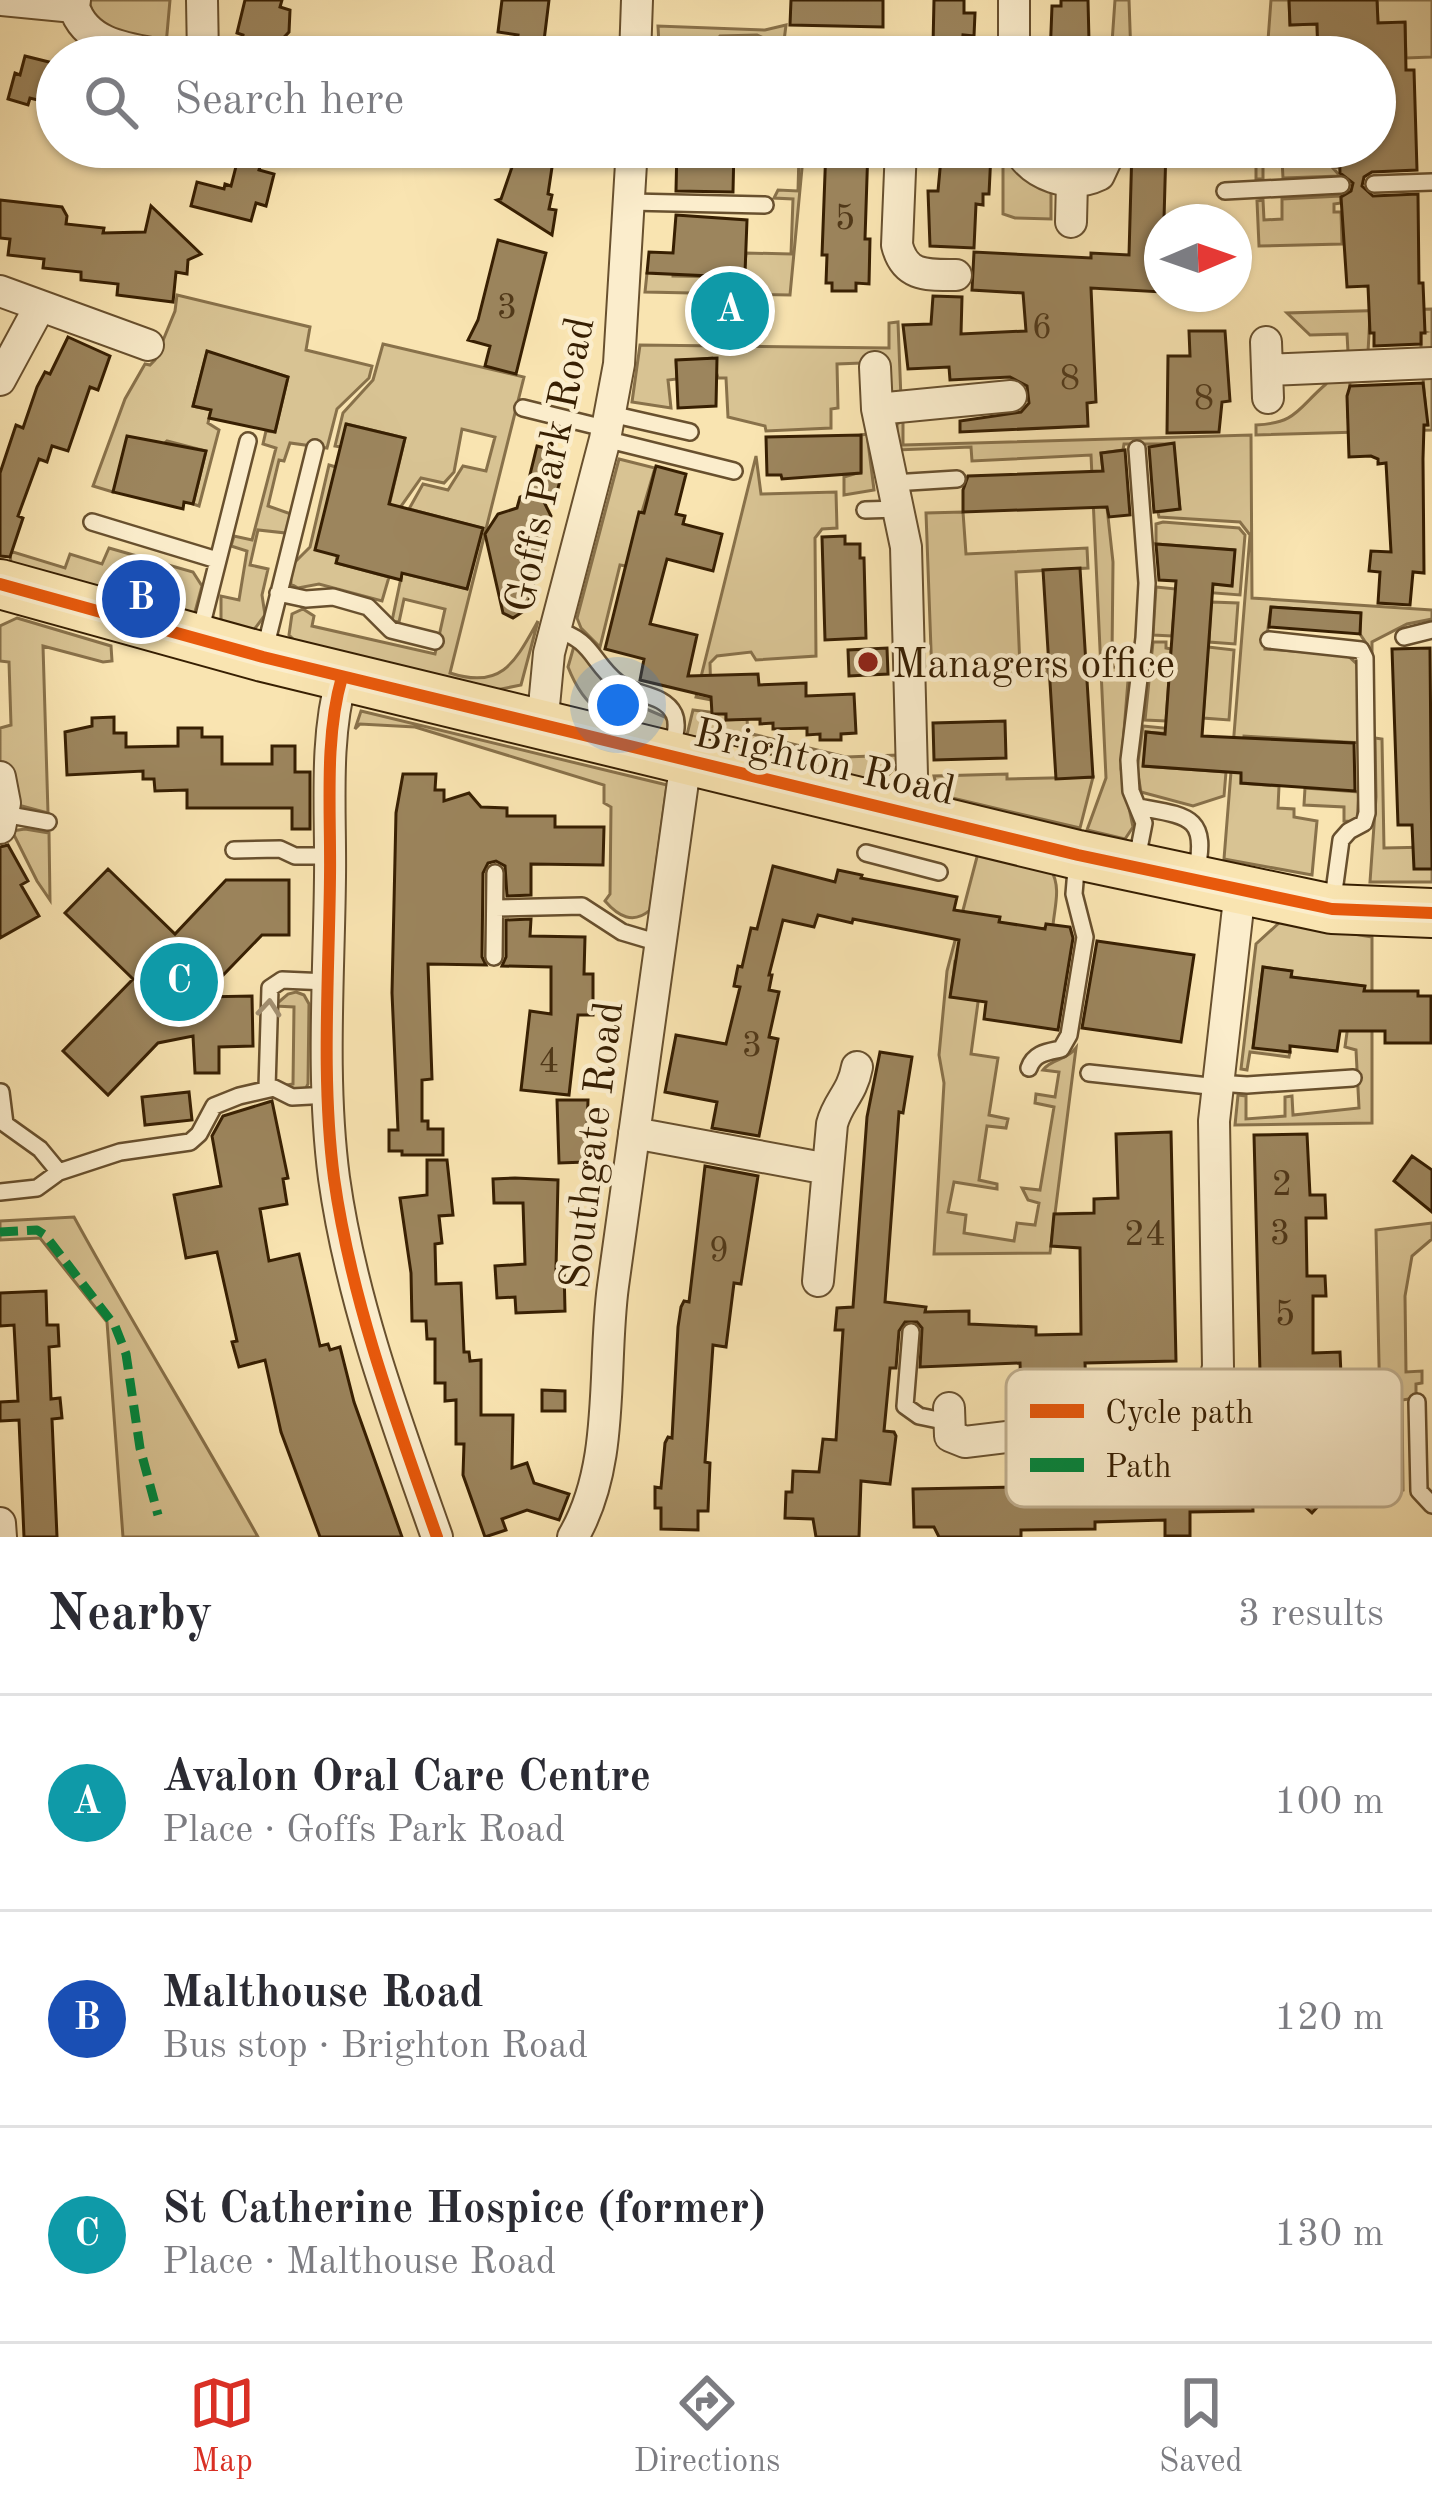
<!DOCTYPE html>
<meta charset="utf-8">
<style>
body{margin:0;font-family:"Old Standard TT",serif;background:#f7f7f7;color:#2b2b33}
.compass{position:absolute;left:1144px;top:204px;width:108px;height:108px;border-radius:50%;background:#fff;box-shadow:0 3px 9px #0004;rotate:88deg}
.you{position:absolute;left:618px;top:705px;width:42px;height:42px;margin:-30px;border:9px solid #fff;border-radius:50%;background:#1a73e8;box-shadow:0 0 0 18px #1a73e833}
.badge{display:grid;place-items:center;width:78px;height:78px;border-radius:50%;background:#d93025;color:#fff;font-size:39px;font-weight:700}
.pin{position:absolute;translate:-50% -50%;border:6px solid #fff;box-shadow:0 3px 12px #0006}
.list{margin:0;padding:0;list-style:none}
h2{display:flex;justify-content:space-between;align-items:center;height:156px;margin:0;padding:0 48px;font-size:51px}
h2 small{font-size:39px;font-weight:400;color:#7c7c81}
.list li{display:grid;grid-template-columns:78px 1fr auto;gap:36px;align-items:center;box-sizing:border-box;height:216px;padding:0 48px;border-top:3px solid #e1e1e2}
.list b{display:block;font-size:45px;white-space:nowrap}
.list p{margin:0;font-size:39px;white-space:nowrap;color:#7c7c81}
.list em{font-size:39px;font-style:normal;color:#7c7c81}
.icon{flex:none;width:66px;height:66px;fill:none;stroke:currentColor;stroke-width:2;stroke-linecap:round;stroke-linejoin:round}
.map{position:relative;flex:none;width:1432px;height:1537px;overflow:hidden}
.search{position:absolute;background:#fff;box-shadow:0 3px 9px #0004;left:36px;right:36px;top:36px;height:132px;display:flex;align-items:center;gap:30px;box-sizing:border-box;padding:0 42px;border-radius:66px;color:#7c7c81;font-size:45px}
.sheet{height:804px;background:#fff}
nav{display:flex;justify-content:space-around;align-items:center;box-sizing:border-box;height:168px;border-top:3px solid #e1e1e2;background:#fff;font-size:33px;color:#7c7c81}
nav a{display:grid;justify-items:center;gap:6px}
nav .on{color:#d93025}
.map>svg:first-child{display:block}
.green{fill:#d8c393;stroke:#88714a;stroke-width:3}
.building{fill:#9c855d;stroke:#371f02;stroke-width:3}
.lines{fill:none;stroke-linecap:round;stroke-linejoin:round}
.service-casing{stroke:#68502e;stroke-width:20}
.minor-casing{stroke:#68502e;stroke-width:34}
.primary-casing{stroke:#371f02;stroke-width:52}
.service{stroke:#fbedcc;stroke-width:15}
.minor{stroke:#fbedcc;stroke-width:30}
.primary{stroke:#f9e4b1;stroke-width:48}
.quiet{stroke:#00873e;stroke-width:9;stroke-dasharray:18 9;stroke-linecap:butt}
.cycleway-casing{stroke:#fbedcc;stroke-width:20}
.cycleway{stroke:#e8590c;stroke-width:12}
.oneway{stroke:#a39071}
.poi-dot{fill:#8f2418;stroke:#fbedcc;stroke-width:4.5}
.labels{text-anchor:middle;stroke-width:9;stroke-linejoin:round;paint-order:stroke}
.number-label{font-size:36px;fill:#503819}
.street-label{font-size:42px;fill:#371f02;stroke:#fbedcc}
.poi-label{font-size:42px;fill:#371f02;stroke:#fbedcc;text-anchor:start}
.key{fill:#fbedcc;stroke:#c0af8f;stroke-width:3}
.key-label{font-size:33px;fill:#371f02}
</style>
<div class="map">
<svg width="1432" height="1537" viewBox="0 0 1432 1537">
<rect width="100%" height="100%" fill="#f9e4b1"/>
<filter id="stains"><feTurbulence type="fractalNoise" baseFrequency=".00167" numOctaves="4"/><feColorMatrix values="0 0 0 0 .2 0 0 0 0 .09 0 0 0 0 .02 0 0 0 .5 -.17"/></filter>
<radialGradient id="worn" r=".72"><stop offset=".6" stop-color="#630" stop-opacity="0"/><stop offset="1" stop-color="#630" stop-opacity=".3"/></radialGradient>
<!-- green -->
<path class="green" d="M89 0H170L166 45C135 37 96 37 89 0Z
M1115 0H1129L1131 57H1111Z
M1271 0H1289L1290 25 1317 24 1318 53 1267 54Z
M1377 0H1432V57L1406 58 1405 23H1378Z
M786 25 784 41H770L757 35 720 36 709 51 686 54 665 51 659 45 658 26 765 30Z
M761 147H804L790 295 645 292 647 273 673 258V276L732 277V264H745L746 253 791 254 793 199 774 198 778 190 798 191 799 154 761 151Z
M1256 147H1339L1340 167 1333 168 1340 176 1283 178 1282 159H1263V179H1256Z
M1009 156 1051 188V219L1015 218 1003 214V160Z
M1341 196V203L1334 204V212H1341L1342 244 1259 246 1257 201 1263 200 1264 220 1282 219V199Z
M177 295 310 327 306 350 372 366 369 378 337 409 327 448 290 443 284 461 279 460 268 506 291 514 286 533 258 530 250 565 268 569 262 595 265 615 253 631 221 621V596L239 600 247 551 231 546 234 536 252 540 276 448 263 444 266 431 275 432 288 377 207 352 193 406 211 410 208 423 219 430 199 506 193 504 206 451 167 441 113 492 93 486 125 399 145 364 150 365 155 360 175 311Z
M1432 309V352L1421 350V333L1425 332 1370 316 1368 352H1348L1347 334 1310 335 1287 313Z
M898 322 901 399H892L888 362 837 364 838 408 831 409V428L766 431 765 426 728 417 726 378H718L712 358 676 361 677 379 668 380 671 408 632 402 640 345 889 348V323Z
M383 344 524 377 450 673C502 690 515 662 538 621L521 685 491 691 294 640 289 635 292 614 303 609 314 616 312 626 435 654 445 609 404 599 399 622 392 621 402 573 467 589 482 528 409 509 423 484 448 490 463 466 486 471 495 437 462 429 454 472 444 483 421 478 397 512 388 510 405 438 347 424 341 447 335 446 343 413 373 380Z
M1381 375 1383 380 1350 382 1348 417 1427 425 1423 378H1432V430L1256 435V425C1297 423 1297 409 1326 384V377Z
M903 421V445L1251 435 1252 598 1432 610V619L1407 624 1372 642V652L1360 634V613L1271 607 1265 649 1347 655 1359 666 1362 743 1244 736 1241 783 1279 786 1278 808 1294 809V817L1317 821 1312 875 1224 859 1250 535 1240 522 1159 517 1158 512 1180 509 1173 444H1124L1123 450 1101 453 1113 562 1112 658 1113 667 1129 668 1121 769 1133 827 1125 839 1087 830 1106 778 1091 455 972 461 971 447 897 450V424Z
M867 434 874 490 844 495V477L861 472V435Z
M756 456 761 494 836 492 837 528 822 529 815 538 816 656 756 660 751 652 717 656 710 663 711 700 696 697Z
M619 459 655 468 626 566 620 565 600 647 581 628 577 618Z
M329 465 336 467 337 563 389 577 382 601 319 584 298 588 291 584 290 567 310 547Z
M963 512 966 554 1087 548 1088 568 1016 572 1020 668 1047 667 1048 673 932 677 926 513Z
M1163 522 1239 528 1245 535 1240 595 1201 592 1202 584 1232 585 1234 550 1156 544V524Z
M109 548 193 572 202 586 195 612 191 614 11 565 10 551 65 568 70 554 102 564Z
M1156 587 1176 589 1172 636 1153 635Z
M1211 602 1238 603 1235 644 1209 642Z
M17 618 111 646 112 661 103 662 43 646 48 813 18 805 0 760V728L11 725 9 662 0 661V626Z
M1153 642H1166V648L1171 649 1166 721 1145 720Z
M574 646 585 652 611 694 665 717 669 722 668 733C617 720 589 721 568 667Z
M1208 647 1234 650 1229 720 1203 718Z
M693 710 726 714V720L747 719 748 733 846 757 897 755C896 773 886 779 869 781L686 739Z
M361 711 667 785 650 910C633 925 618 916 605 901L610 894 611 807 604 803V785L415 727 360 724 355 729Z
M1143 726 1174 729V734L1146 732 1144 766 1226 772 1224 796 1193 806 1141 792 1137 769Z
M1375 738 1382 739 1384 848 1432 847V882H1370L1376 797Z
M1007 774V779L1093 777 1080 828 948 797 937 788 934 776Z
M1305 788 1359 792 1357 822 1344 821V807L1304 805Z
M25 829 49 833 50 900 37 881 12 831Z
M978 853 1051 870C1061 887 1055 905 1053 925L955 961 951 997 979 995 971 1054 998 1058 989 1115 1008 1119 1006 1128 987 1126 979 1180 997 1184V1189L954 1182 948 1212 966 1215 964 1233 1014 1241 1017 1223 1035 1225 1039 1203 1028 1200 1022 1188 1040 1190 1054 1107 1035 1103 1036 1094 1055 1097 1059 1072 1043 1070C1052 1058 1066 1061 1076 1048L1050 1253 934 1254 944 1083 939 1055 947 971Z
M1280 922 1372 937V1123L1235 1125 1238 1095 1246 1096V1119L1285 1116V1097L1292 1096 1293 1115 1359 1108 1356 1050 1345 1047 1348 1025 1360 1026 1364 986 1291 977V971L1263 967 1253 1047 1290 1052 1289 1057 1250 1052 1247 1070 1241 1069 1256 944Z
M296 992 304 995 309 1004 308 1084 306 1088 293 1090 287 1085 293 1084 294 1007 274 1006 288 994Z
M74 1217C133 1325 198 1429 258 1537H123L107 1322 40 1238 0 1240V1221Z
M1432 1223V1239L1412 1256 1405 1296 1406 1372 1422 1371V1383L1416 1384V1398L1402 1400 1403 1490 1382 1496 1376 1230Z"/>
<!-- building -->
<path class="building" d="M245 0H282L280 7 290 10 289 32 265 57H238L243 35 237 33Z
M502 0H549L542 57H514L518 35 498 32Z
M791 0H883V27L790 25Z
M934 0H964V13H975L974 36 963 35 962 46 933 45Z
M1061 0H1088L1089 41 1077 40V57H1050L1052 6H1061Z
M1289 0H1377L1378 23 1405 22 1406 70H1414L1417 170 1372 172 1364 177 1362 186 1373 196 1418 194 1419 283H1423L1425 333H1421V344L1374 346V333H1370L1368 286 1347 287 1341 197 1351 191 1353 183 1340 173 1339 147H1375V57H1318L1317 24 1290 25Z
M25 56 57 64V105L30 98 28 105 8 99 15 73 20 75Z
M241 147H266L259 170 274 174 266 206 256 203 251 221 191 206 197 182 224 189 225 184 231 186Z
M508 147H545L544 152 554 154 548 194 552 195 549 209 556 210 552 235 497 200 501 199 512 167 505 166Z
M677 147H734L733 192 676 191Z
M826 147H868L865 239H870L869 284 856 283V291H832V283H826L827 255H822Z
M942 147 991 153 989 194H983V205L976 204 974 248 930 246 928 191H938Z
M1132 147H1166L1162 292 1091 288 1096 402 1087 403 1088 426 960 432V421L1021 412 1029 403 1027 386 1010 377 950 380 949 367 908 369 903 325 931 324 933 296 962 297 961 334 1026 331 1023 293 972 290 974 252 1091 258V253L1129 255Z
M0 200 62 207 67 216 66 224 104 228 103 233 145 232 151 206 201 254 188 260 187 274 176 272 173 302 117 295 118 284 81 280V272L43 268 44 259 8 255 10 239 0 238Z
M676 215 747 220 744 299 750 300V338L708 337 710 276 647 273 649 252 673 253Z
M498 240 546 253 516 374 485 366 490 346 468 340 478 320Z
M1189 331H1225L1230 401 1222 402 1219 432 1167 433 1168 356H1190Z
M68 337 110 356 98 390 90 387 68 451 52 446 47 462 39 459 18 516 23 518 10 557 0 556V473L16 425 23 428 37 387 45 372 50 374Z
M207 351 288 377 275 432 209 418 211 410 193 406Z
M717 358 716 406 678 408 676 360Z
M1423 383 1428 425H1424L1423 459 1424 573 1413 572 1410 605 1378 603 1380 572 1369 571 1371 551 1391 552 1386 463 1378 464V459L1371 456 1349 457 1347 396 1350 386Z
M346 424 405 438 389 504 483 528 467 589 402 573 401 580 336 563 338 556 315 550Z
M861 435V473L782 479 781 475H767L766 437Z
M127 436 206 451 193 504 184 502 183 509 113 492Z
M1174 443 1180 509 1154 512 1149 447Z
M537 446 567 454 556 496 544 502 551 516 540 556 528 563 535 578 531 596 524 611 513 618 503 613 485 534 498 514 517 508 520 497 525 495Z
M1125 450 1130 515 1109 517 1107 507 963 512V490L968 476 1103 471 1101 453Z
M656 466 686 474 676 514 685 516 683 524 722 534 713 571 667 559 650 624 697 635 688 676 758 674 759 685 806 683V696L854 694 856 733 841 734V740H820V734L807 735V728L773 729V723L760 724V719L726 720V714H712L711 697 640 680 644 659 605 649 639 512 644 513Z
M845 536V544H860V558H864L866 638 825 640 822 537Z
M1156 544 1235 550 1232 586 1213 584 1202 736 1354 743 1355 791 1241 783V773L1143 766 1146 732 1165 734 1176 581 1159 580Z
M1080 568 1093 777 1056 779 1043 570Z
M1271 607 1361 613 1360 634 1269 627Z
M887 648 888 674 849 676 848 650Z
M1430 648 1432 869H1414L1412 825H1398L1392 649Z
M114 717V733H126V747L178 746V728H202V737H222V764H272V746H295V772H310V829H292V808H187V790L155 791 154 779H143V771L67 775 65 732 92 726V718Z
M1005 721 1006 758 934 760 933 723Z
M403 774H436L435 790H444V801L469 793 481 807 507 808V816H555V827H604L603 865 531 864V895L507 896 505 866 496 861 488 863 483 873 482 957 486 965 428 964 432 1079 422 1080V1121H428V1129H443V1155H402V1151H389V1130H398L392 993 396 813Z
M8 845 28 881 21 885 39 916 0 938V847Z
M773 866 835 882 838 870 862 875 861 878 957 897 954 910 1000 917 999 922 1045 929 1046 924 1070 927 1073 938 1058 1030 984 1019 986 1002 950 997 959 940 853 919 852 923 818 915 814 927 783 920 769 975H772L769 990 779 992 769 1037 778 1039 759 1136 712 1128 717 1102 665 1092 676 1035 726 1044 740 987 734 986 738 966 742 967 751 928 757 929Z
M108 869 175 934 226 880H289V935H262L202 997 252 996 253 1046 219 1047V1073H195L193 1036 158 1043 108 1095 63 1051 133 979 65 913Z
M531 919 530 936 585 937 584 974H593V1015H578L569 1095 521 1090 530 1011 551 1014V967L502 966 506 957V920Z
M1097 941 1194 955 1181 1042 1082 1028Z
M1263 967 1292 971 1291 977 1365 986 1364 991H1418V996H1431V1043H1385V1031H1340L1337 1051 1290 1046V1052L1253 1048Z
M880 1052 912 1057 903 1113 899 1112 885 1302 926 1307 925 1312 969 1311V1324L1036 1327V1335L1081 1334 1080 1248 1051 1246 1054 1214 1094 1213V1199L1118 1198 1116 1134 1171 1132 1176 1361 1085 1363 1086 1386 1021 1388 1020 1363 920 1367 922 1328 917 1322H905L899 1331 896 1368H890L884 1431 894 1432 896 1436 890 1484 861 1481 859 1537H816L813 1519 785 1518 786 1492H792L793 1471 819 1472 823 1439 836 1440 843 1330H835L837 1308 853 1307 867 1117Z
M189 1092 192 1120 145 1125 142 1097Z
M557 1100H588L586 1162 559 1163Z
M272 1101 288 1178 283 1179 287 1204 260 1209 269 1261 299 1254 320 1346 328 1344 330 1350 340 1347 354 1402 402 1537H320L281 1432 265 1360 239 1367 232 1342 237 1341 217 1252 186 1258 174 1195 221 1186 212 1136 223 1116Z
M1307 1134 1310 1195H1325L1326 1218H1306L1307 1276H1325L1326 1296H1313V1353L1340 1352 1341 1375H1330V1401H1319L1320 1447 1289 1448 1333 1490 1312 1513 1251 1457 1253 1511 1190 1512V1536H1165V1520L1095 1522V1529L1021 1530V1537H939L934 1527H914L913 1489 1018 1487 1017 1477 1104 1474 1103 1465 1187 1462V1455L1262 1453 1254 1135Z
M1412 1156 1432 1170V1212L1394 1181Z
M427 1160H447L453 1215 439 1216 442 1243 435 1244 436 1284 461 1283 464 1352H469L470 1361 481 1360V1415H513L512 1468 527 1463 534 1483 569 1494 559 1520 527 1510 502 1519 506 1530 485 1537 463 1475 464 1444H456V1400L445 1401V1383H435V1339H427L426 1321H412L411 1273 400 1198 427 1195Z
M705 1166 758 1176 741 1284 734 1283 726 1347 713 1345 705 1462 710 1463 708 1511H698V1530L661 1529V1508H655V1487L661 1488 665 1443 668 1437 672 1438 678 1327 681 1307 684 1301 689 1302Z
M515 1178 558 1180 556 1269 564 1268 565 1311 516 1313 515 1297 497 1298 495 1266 525 1264 523 1203H494L493 1179Z
M46 1291 47 1325H58L59 1346 49 1347 51 1399 60 1398 62 1418 52 1419 57 1537H24L19 1420 0 1421V1402L18 1401 14 1325 0 1326V1293Z
M542 1390 565 1391V1411H542Z"/>
<g class="lines">
<!-- service casing -->
<g class="service-casing">
<path id="service" d="M1374 184 1432 182
M1225 191 1341 185
M630 202 765 205
M523 408 608 429
M611 414 690 432
M605 439 734 471
M893 483 957 479
M865 510 899 509
M92 522 217 560
M278 593 306 599 333 597 368 607 391 630 435 641
M555 630C593 639 591 662 618 683 634 696 664 693 674 714 679 725 674 739 671 751
M199 636 248 441
M1404 637 1432 630
M1269 640 1361 650 1365 658 1367 813 1364 823 1349 831 1341 840 1332 906
M265 649 315 448
M1139 807C1188 816 1209 816 1196 873
M4 814 48 822
M234 850 280 849 295 856H331
M866 853 939 872
M1136 864 1144 823 1131 791 1129 760 1144 638 1147 583 1137 449
M495 908 582 906 622 932 659 943
M494 957 495 873
M1029 1068C1034 1053 1047 1052 1061 1049L1069 1035 1085 937 1074 894 1077 858
M1089 1073 1218 1087
M1218 1083 1247 1085 1353 1078
M267 1088 270 988 282 980 328 982
M1 1092 5 1124 40 1149 59 1172
M0 1192 37 1188 59 1172 120 1152 190 1142 199 1134 214 1106 239 1096 274 1088 292 1097 329 1095
M911 1332 905 1406 919 1416 948 1422
M1417 1402 1419 1491 1432 1505"/>
</g>
<!-- minor casing -->
<g class="minor-casing">
<path id="minor" d="M2 0 74 7 75 0
M202 0 203 57
M74 7C87 48 135 49 172 57
M635 57 637 0
M780 57H793
M1014 57V0
M901 147 897 245C905 277 927 275 956 275
M1017 147C1032 176 1070 189 1099 175L1112 147
M1071 222 1072 181
M0 291 148 345
M1266 342 1268 398
M875 367 877 409 906 547 912 775 905 811
M1267 370 1432 363
M0 380 40 306
M877 409 1011 396
M342 677C324 739 331 812 330 877 329 976 321 1079 334 1178 351 1300 396 1421 437 1537
M542 727 549 653 605 439 619 364 632 147
M0 777 5 803 0 828
M634 1133 828 1169
M818 1281 832 1124C838 1101 852 1094 857 1067
M949 1408 950 1436 965 1442 1179 1416C1203 1409 1213 1391 1218 1367L1214 1121 1240 890
M0 1523 1 1537
M573 1537C616 1464 602 1368 613 1286 636 1111 660 936 686 760"/>
</g>
<!-- primary casing -->
<g class="primary-casing">
<path id="primary" d="M0 584 263 657 1078 855 1332 909 1432 913"/>
</g>
<!-- service -->
<use href="#service" class="service"/>
<!-- minor -->
<use href="#minor" class="minor"/>
<!-- primary -->
<use href="#primary" class="primary"/>
<!-- quiet -->
<path class="quiet" d="M1095 663 1142 664
M0 1232 37 1230 45 1235 115 1326 126 1354 140 1448 158 1515"/>
<!-- cycleway casing -->
<g class="cycleway-casing">
<path id="cycleway" d="M0 584 263 657 1078 855 1332 909 1432 913
M342 677C324 739 331 812 330 877 329 976 321 1079 334 1178 351 1300 396 1421 437 1537"/>
</g>
<!-- cycleway -->
<use href="#cycleway" class="cycleway"/>
</g>
<!-- one-way arrows -->
<defs><path id="oneway-chevron" d="M-2-3.5L2.5 0L-2 3.5" fill="none" stroke-width="1.6" stroke-linecap="round" stroke-linejoin="round" transform="scale(3)"/></defs>
<use class="oneway" href="#oneway-chevron" transform="translate(269 1008) rotate(-85)"/>
<!-- markers -->
<circle class="poi-dot" cx="868" cy="662" r="12"/>
<g class="labels">
<!-- number labels -->
<g class="number-label">
<text x="845" y="229">5</text>
<text x="507" y="318">3</text>
<text x="1042" y="338">6</text>
<text x="1070" y="389">8</text>
<text x="1204" y="409">8</text>
<text x="752" y="1056">3</text>
<text x="549" y="1072">4</text>
<text x="1282" y="1195">2</text>
<text x="1280" y="1244">3</text>
<text x="1145" y="1245">24</text>
<text x="719" y="1261">9</text>
<text x="1285" y="1325">5</text>
</g>
<!-- street labels -->
<g class="street-label">
<text transform="translate(548 464) rotate(-78)" y="15">Goffs Park Road</text>
<text transform="translate(825 760) rotate(13)" y="15">Brighton Road</text>
<text transform="translate(590 1145) rotate(-83)" y="15">Southgate Road</text>
</g>
<!-- poi labels -->
<g class="poi-label">
<text x="892" y="677">Managers office</text>
</g>
</g>
<!-- legend -->
<rect x="1006" y="1369" width="396" height="138" rx="18" class="key"/>
<rect x="1030" y="1404" width="54" height="14" fill="#e8590c"/>
<rect x="1030" y="1458" width="54" height="14" fill="#00873e"/>
<g class="key-label">
<text x="1105" y="1423">Cycle path</text>
<text x="1105" y="1477">Path</text>
</g>
<rect width="100%" height="100%" filter="url(#stains)"/>
<rect width="100%" height="100%" fill="url(#worn)"/>
</svg>
<svg class="compass" viewBox="-18 -18 36 36"><path d="M0-13l5 13h-10z" fill="#e53935"/><path d="M0 13l5-13h-10z" fill="#7c7c81"/></svg>
<div class="you"></div>
<div class="pin badge" style="left:730px;top:311px;background:#0f9aa8">A</div>
<div class="pin badge" style="left:141px;top:599px;background:#1a4fb4">B</div>
<div class="pin badge" style="left:179px;top:982px;background:#0f9aa8">C</div>
<div class="search"><svg class="icon" aria-label="search" viewBox="0 0 24 24"><circle cx="10" cy="10" r="6"/><path d="M15 15l6 6"/></svg>Search here</div>
</div>
<section class="sheet">
<h2>Nearby<small>3 results</small></h2>
<ul class="list">
<li><span class="badge" style="background:#0f9aa8">A</span><div><b>Avalon Oral Care Centre</b><p>Place · Goffs Park Road</p></div><em>100 m</em></li>
<li><span class="badge" style="background:#1a4fb4">B</span><div><b>Malthouse Road</b><p>Bus stop · Brighton Road</p></div><em>120 m</em></li>
<li><span class="badge" style="background:#0f9aa8">C</span><div><b>St Catherine Hospice (former)</b><p>Place · Malthouse Road</p></div><em>130 m</em></li>
</ul>
</section>
<nav>
<a class="on"><svg class="icon" aria-label="map" viewBox="0 0 24 24"><path d="M3 6l6-2 6 2 6-2v14l-6 2-6-2-6 2zM9 4v14M15 6v14"/></svg>Map</a>
<a><svg class="icon" aria-label="directions" viewBox="0 0 24 24"><path d="M12 3l9 9-9 9-9-9zM9 14v-3h6M13 9l2 2-2 2"/></svg>Directions</a>
<a><svg class="icon" aria-label="saved" viewBox="0 0 24 24"><path d="M7 4h10v16l-5-4-5 4z"/></svg>Saved</a>
</nav>
